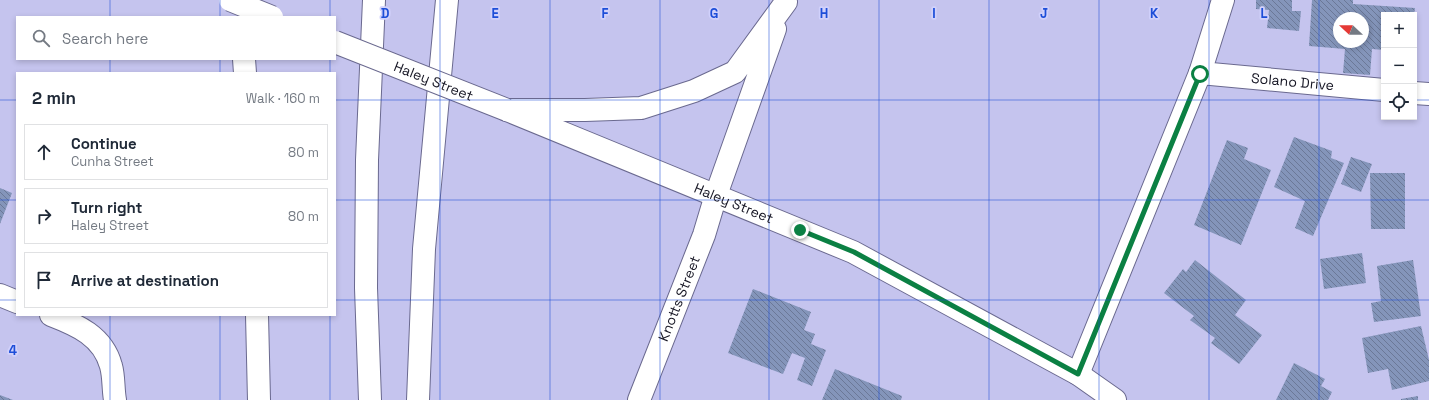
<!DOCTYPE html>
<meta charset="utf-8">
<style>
body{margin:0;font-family:"Space Grotesk",sans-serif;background:#f2f2f3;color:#1f2937}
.controls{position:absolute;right:12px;top:12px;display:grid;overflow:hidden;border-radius:0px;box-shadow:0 2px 6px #0003}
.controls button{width:36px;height:36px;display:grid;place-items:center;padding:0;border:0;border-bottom:1px solid #e0e1e3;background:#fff;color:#1f2937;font:20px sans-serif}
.compass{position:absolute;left:1333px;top:12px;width:36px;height:36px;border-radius:50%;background:#fff;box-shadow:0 2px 6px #0003;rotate:292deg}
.stop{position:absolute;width:12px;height:12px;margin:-9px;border:3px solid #0b8043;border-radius:50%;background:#fff}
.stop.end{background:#0b8043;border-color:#fff;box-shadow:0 1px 4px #0008}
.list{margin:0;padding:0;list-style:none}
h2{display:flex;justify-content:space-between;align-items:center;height:52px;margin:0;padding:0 16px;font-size:17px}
h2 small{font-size:13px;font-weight:400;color:#747a83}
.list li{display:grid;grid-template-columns:26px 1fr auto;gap:12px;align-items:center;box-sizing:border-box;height:56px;margin:0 8px 8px;padding:0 8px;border:1px solid #e0e1e3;border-radius:0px}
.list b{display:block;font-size:15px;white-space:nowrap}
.list p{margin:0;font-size:13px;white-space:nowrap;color:#747a83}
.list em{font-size:13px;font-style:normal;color:#747a83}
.icon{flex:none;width:22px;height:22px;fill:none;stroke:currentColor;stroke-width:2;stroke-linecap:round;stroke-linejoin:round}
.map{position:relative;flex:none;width:1429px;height:400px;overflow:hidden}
.search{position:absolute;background:#fff;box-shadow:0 2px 6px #0003;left:16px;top:16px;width:320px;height:44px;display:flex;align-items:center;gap:10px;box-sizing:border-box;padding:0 14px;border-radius:0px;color:#747a83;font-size:15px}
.panel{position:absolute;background:#fff;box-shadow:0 2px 6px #0003;left:16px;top:72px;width:320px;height:244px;border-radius:0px}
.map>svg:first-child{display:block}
.building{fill:url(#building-back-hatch);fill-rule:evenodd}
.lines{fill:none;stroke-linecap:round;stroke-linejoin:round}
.minor-casing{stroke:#6a698f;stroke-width:24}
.major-casing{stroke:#6a698f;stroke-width:24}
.highway-casing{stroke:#6a698f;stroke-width:24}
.minor{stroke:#fff;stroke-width:22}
.major{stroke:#fff;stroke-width:22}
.highway{stroke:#fff;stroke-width:22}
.major-bridge-casing{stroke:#6a698f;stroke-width:24;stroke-linecap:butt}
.major-bridge{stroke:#fff;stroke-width:22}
.route{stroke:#0b8043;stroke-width:5}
.grid{fill:none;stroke:#1d4ed8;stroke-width:1;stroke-opacity:0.55}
.labels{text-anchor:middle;stroke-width:3.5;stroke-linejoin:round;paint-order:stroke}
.street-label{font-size:14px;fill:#151523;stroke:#d1d1fb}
.grid-label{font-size:13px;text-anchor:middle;font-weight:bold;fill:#1d4ed8;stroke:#d1d1fb;stroke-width:3.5;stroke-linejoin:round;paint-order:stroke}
</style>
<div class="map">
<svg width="1429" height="400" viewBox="0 0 1429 400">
<defs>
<pattern id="building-back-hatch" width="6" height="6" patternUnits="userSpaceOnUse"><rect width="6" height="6" fill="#8495ba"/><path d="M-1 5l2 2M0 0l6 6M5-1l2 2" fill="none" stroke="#6b7897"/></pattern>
</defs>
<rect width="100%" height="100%" fill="#c5c4ee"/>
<!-- building -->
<path class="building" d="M1256 0H1292V11H1301L1299 31 1267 28 1269 10 1256 9Z
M1312 0H1353V4L1415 8 1414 15H1384V50L1372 49 1370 75 1343 73 1345 49 1309 46ZM1339 18H1363V42H1339Z
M1294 137 1332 151 1331 158 1344 163 1313 236 1295 228 1305 201 1274 187Z
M1227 140 1248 148 1244 159 1271 170 1241 245 1194 225Z
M1351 157 1372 164 1361 192 1341 184Z
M1370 173H1405V229H1371Z
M0 188 12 193 0 224Z
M1362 253 1366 283 1324 289 1320 259Z
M1195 260 1246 300 1235 315 1262 335 1239 364 1211 343 1215 338 1190 320 1194 316 1164 293 1183 269 1186 272Z
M1413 260 1421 316 1374 322 1371 303 1381 301 1377 266Z
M753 289 811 312 804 330 815 334 811 344 826 350 812 386 797 380 805 358 792 353 783 374 728 353Z
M1421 326 1429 360V381L1392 390 1388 369 1368 373 1362 338Z
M1294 363 1325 379 1321 386 1332 392 1328 400H1276Z
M835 369 902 396 901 400H822Z
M0 395 13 400H0Z
M1418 396V400H1401V399Z"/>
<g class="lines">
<!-- minor casing -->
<g class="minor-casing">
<g id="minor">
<path id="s1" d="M1200 73 1384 90"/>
<path d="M1414 93 1429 94"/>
<path d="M0 295 17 302"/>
<path d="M51 315C77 325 103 336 111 366 114 376 113 389 115 400"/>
<path d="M1078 374 1200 73 1223 0"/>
<path id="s2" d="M639 400 704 235 716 195"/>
</g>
</g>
<!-- major casing -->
<g class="major-casing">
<g id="major">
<path id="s3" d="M507 110 853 252 1078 374 1115 400"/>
</g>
</g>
<!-- highway casing -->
<g class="highway-casing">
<path id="highway" d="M244 59 245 73
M507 110H585L641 108 694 91 735 72 786 2
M716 195 775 29
M257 315 259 400
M370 400 366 288 367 160 374 0
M418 400 424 249 447 0"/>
</g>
<!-- minor -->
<use href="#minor" class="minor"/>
<!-- major -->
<use href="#major" class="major"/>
<!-- highway -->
<use href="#highway" class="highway"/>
<!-- major-bridge casing -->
<g class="major-bridge-casing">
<g id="major-bridge">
<path d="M230 0 272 17"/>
<path id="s4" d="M335 42 507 110"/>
</g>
</g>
<!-- major-bridge -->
<use href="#major-bridge" class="major-bridge"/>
</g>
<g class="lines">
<!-- route -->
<path class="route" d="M800 230 854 252 1078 374 1200 74"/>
</g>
<!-- grid -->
<path class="grid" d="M110 0V17M220 0V17M330 0V17M440 0V400M550 0V400M660 0V400M769 0V400M879 0V400M989 0V400M1099 0V400M1209 0V400M1319 0V400M110 59V73M220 59V73M330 59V73M0 100H17M335 100H1384M1414 100H1429M0 200H17M335 200H1429M0 300H17M335 300H1429M110 315V400M220 315V400M330 315V400"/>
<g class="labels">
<!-- street labels -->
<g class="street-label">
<text dy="5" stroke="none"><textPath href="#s4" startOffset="106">Haley Street</textPath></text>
<text dy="5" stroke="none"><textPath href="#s1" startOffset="93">Solano Drive</textPath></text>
<text dy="5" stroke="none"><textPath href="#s3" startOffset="245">Haley Street</textPath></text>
<text dy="5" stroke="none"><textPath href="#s2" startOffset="109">Knotts Street</textPath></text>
</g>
</g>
<g class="grid-label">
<text x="385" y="18">D</text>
<text x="495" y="18">E</text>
<text x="605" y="18">F</text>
<text x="714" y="18">G</text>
<text x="824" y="18">H</text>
<text x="934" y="18">I</text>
<text x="1044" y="18">J</text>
<text x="1154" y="18">K</text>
<text x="1264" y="18">L</text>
<text x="13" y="355">4</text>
</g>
</svg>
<div class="controls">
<button>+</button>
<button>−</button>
<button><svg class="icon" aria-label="locate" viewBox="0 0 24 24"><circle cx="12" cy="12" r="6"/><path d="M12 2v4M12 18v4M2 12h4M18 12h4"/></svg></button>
</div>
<svg class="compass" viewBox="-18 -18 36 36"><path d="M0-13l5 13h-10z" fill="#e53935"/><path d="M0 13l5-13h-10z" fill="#747a83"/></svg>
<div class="stop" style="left:1200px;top:74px"></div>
<div class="stop end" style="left:800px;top:230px"></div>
<div class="search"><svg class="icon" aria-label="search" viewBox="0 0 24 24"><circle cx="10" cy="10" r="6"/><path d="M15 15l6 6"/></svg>Search here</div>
<section class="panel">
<h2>2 min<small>Walk · 160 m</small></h2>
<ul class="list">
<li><svg class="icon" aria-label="ahead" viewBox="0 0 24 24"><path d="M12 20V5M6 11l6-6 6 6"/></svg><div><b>Continue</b><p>Cunha Street</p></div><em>80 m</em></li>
<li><svg class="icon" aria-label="right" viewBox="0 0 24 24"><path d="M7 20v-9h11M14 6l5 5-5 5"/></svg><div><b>Turn right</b><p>Haley Street</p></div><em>80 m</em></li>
<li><svg class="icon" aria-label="arrive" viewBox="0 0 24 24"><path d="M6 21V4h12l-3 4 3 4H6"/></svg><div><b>Arrive at destination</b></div></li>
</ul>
</section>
</div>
